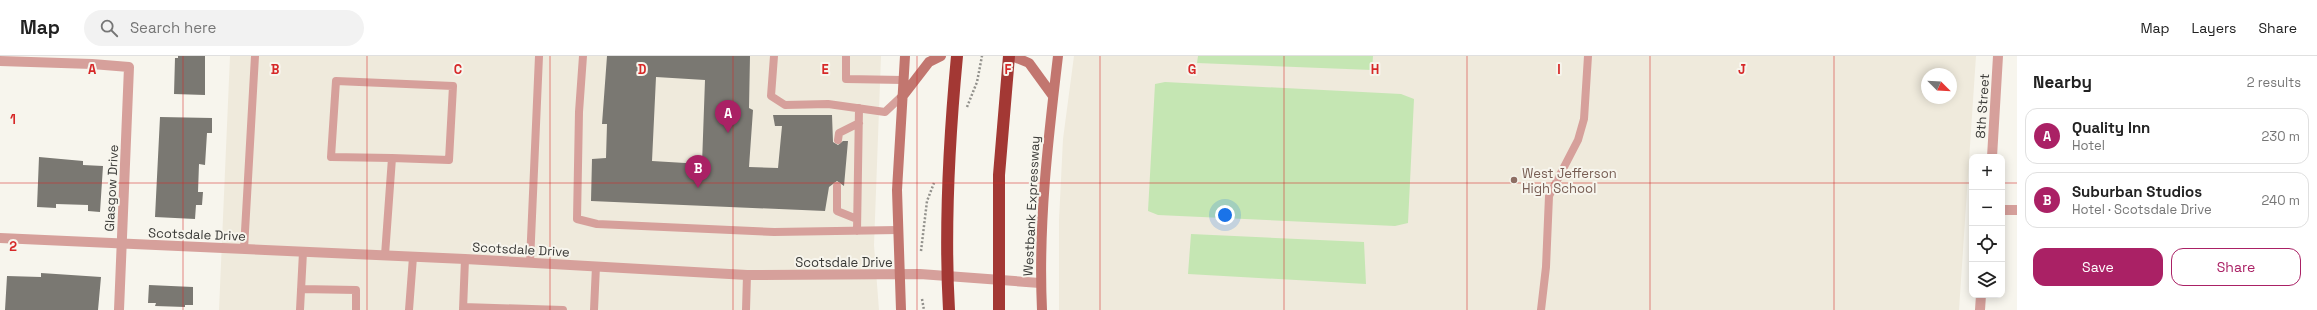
<!DOCTYPE html>
<meta charset="utf-8">
<style>
body{margin:0;font-family:"Space Grotesk",sans-serif;background:#f2f2f2;color:#222}
.controls{position:absolute;right:12px;bottom:12px;display:grid;overflow:hidden;border-radius:8px;box-shadow:0 2px 10px #0003}
.controls button{width:36px;height:36px;display:grid;place-items:center;padding:0;border:0;border-bottom:1px solid #e0e0e0;background:#fff;color:#222;font:20px sans-serif}
.compass{position:absolute;left:1921px;top:12px;width:36px;height:36px;border-radius:50%;background:#fff;box-shadow:0 2px 10px #0003;rotate:114deg}
.you{position:absolute;left:1225px;top:159px;width:14px;height:14px;margin:-10px;border:3px solid #fff;border-radius:50%;background:#1a73e8;box-shadow:0 0 0 6px #1a73e833}
.badge{display:grid;place-items:center;width:26px;height:26px;border-radius:50%;background:#aa2165;color:#fff;font-size:13px;font-weight:700}
.pin{position:absolute;translate:-50% -33px;filter:drop-shadow(0 1px 2px #0008)}
.pin::after{content:'';position:absolute;top:21px;width:14px;height:12px;background:inherit;clip-path:polygon(0 0,100% 0,50% 100%)}
.list{margin:0;padding:0;list-style:none}
h2{display:flex;justify-content:space-between;align-items:center;height:52px;margin:0;padding:0 16px;font-size:17px}
h2 small{font-size:13px;font-weight:400;color:#767676}
.list li{display:grid;grid-template-columns:26px 1fr auto;gap:12px;align-items:center;box-sizing:border-box;height:56px;margin:0 8px 8px;padding:0 8px;border:1px solid #e0e0e0;border-radius:12px}
.list b{display:block;font-size:15px;white-space:nowrap}
.list p{margin:0;font-size:13px;white-space:nowrap;color:#767676}
.list em{font-size:13px;font-style:normal;color:#767676}
.actions{display:flex;gap:8px;padding:12px 16px}
.actions a{flex:1;padding:9px 0;border:1px solid #aa2165;border-radius:12px;text-align:center;font-size:14px;color:#aa2165}
.actions .main{background:#aa2165;color:#fff}
.icon{flex:none;width:22px;height:22px;fill:none;stroke:currentColor;stroke-width:2;stroke-linecap:round;stroke-linejoin:round}
.map{position:relative;flex:none;width:2017px;height:254px;overflow:hidden}
header{display:flex;align-items:center;gap:24px;box-sizing:border-box;height:56px;padding:0 20px;background:#fff;border-bottom:1px solid #e0e0e0}
header strong{font-size:19px}
nav{display:flex;gap:22px;margin-inline-start:auto;font-size:14px}
.search{width:280px;height:36px;background:#f2f2f2;display:flex;align-items:center;gap:10px;box-sizing:border-box;padding:0 14px;border-radius:22px;color:#767676;font-size:15px}
main{display:flex}
aside{flex:1;background:#fff}
.map>svg:first-child{display:block}
.built{fill:#efeadc;fill-rule:evenodd}
.pitch{fill:#c5e6b3}
.building{fill:#7a7872;fill-rule:evenodd}
.lines{fill:none;stroke-linecap:round;stroke-linejoin:round}
.path{stroke:#92918c;stroke-width:2.5;stroke-dasharray:2 2;stroke-linecap:butt}
.service{stroke:#d6a09b;stroke-width:8}
.minor{stroke:#d6a09b;stroke-width:10}
.tertiary{stroke:#d6a09b;stroke-width:10}
.secondary{stroke:#c2766f;stroke-width:10}
.motorway-bridge{stroke:#a33834;stroke-width:12}
.grid{fill:none;stroke:#d62828;stroke-width:1;stroke-opacity:0.55}
.education-dot{fill:#8d6e63;stroke:#f7f5ed;stroke-width:1.5}
.labels{text-anchor:middle;stroke-width:4;stroke-linejoin:round;paint-order:stroke}
.street-label{font-size:13px;fill:#393936;stroke:#f7f5ed}
.education-label{font-size:13px;fill:#785e54;stroke:#f7f5ed;text-anchor:start}
.grid-label{font-size:13px;text-anchor:middle;font-weight:bold;fill:#d62828;stroke:#f7f5ed;stroke-width:4;stroke-linejoin:round;paint-order:stroke}
</style>
<header>
<strong>Map</strong>
<div class="search"><svg class="icon" aria-label="search" viewBox="0 0 24 24"><circle cx="10" cy="10" r="6"/><path d="M15 15l6 6"/></svg>Search here</div>
<nav><a>Map</a><a>Layers</a><a>Share</a></nav>
</header>
<main>
<div class="map">
<svg width="2017" height="254" viewBox="0 0 2017 254">
<rect width="100%" height="100%" fill="#f7f5ed"/>
<!-- built -->
<path class="built" d="M230 0H881L874 189 879 254H219Z
M1074 0H1976L1959 254H1059V164L1063 83ZM1927 18H1951V42H1927Z"/>
<!-- pitch -->
<path class="pitch" d="M1198 0H1373L1372 14 1197 7Z
M1165 26 1401 38 1414 43 1408 167 1395 170 1158 159 1148 155 1155 28Z
M1191 178 1364 186 1366 228 1188 218Z"/>
<!-- building -->
<path class="building" d="M178 0H205V39L174 38 175 2H178Z
M607 0H750L749 52 753 54 749 111 778 112 782 70H775L773 59H832L833 86 838 89 843 85H848L844 130 837 125 829 131 825 155 591 145 592 103 606 102 607 68H602ZM656 21 705 24 702 108 652 105Z
M160 61 212 62V77H207L205 109 199 108 198 136H203L202 149H196L195 163 155 161Z
M39 101 83 105V109L103 110 100 156 88 155V149L56 148V152L37 151Z
M41 217 101 221 98 254H5L7 220 41 221Z
M149 229 193 231V249H185V251L155 250 156 247H148Z"/>
<g class="lines">
<!-- path -->
<path class="path" d="M967 51 977 26 982 0
M921 195 927 145 934 127
M922 243 924 254"/>
<!-- service -->
<path class="service" d="M583 0 579 56 577 163 597 168 774 176 898 174
M774 0 771 40 785 49 828 48 885 56 901 41
M846 0V23L903 24
M838 84 839 77 859 67
M837 130V155L857 163
M857 175 859 52
M244 193 255 0
M385 199 392 102 449 104 453 30 336 25 331 101 392 102
M530 206 539 0
M301 233 356 234V254
M463 251 563 254
M300 254 303 196
M409 254 413 201
M463 254 465 203
M594 254 596 210
M746 254 747 219
M1541 254 1546 211 1549 140 1578 84 1584 63 1588 0"/>
<!-- minor -->
<path class="minor" d="M0 5 92 8 129 11 119 254
M2002 154H2017
M0 182 465 203 747 219 920 218 1040 227"/>
<!-- tertiary -->
<path class="tertiary" d="M1992 101 1998 0
M1980 254 1981 239"/>
<!-- secondary -->
<path class="secondary" d="M1012 0 1029 7 1053 40
M902 41 929 6 941 0
M901 254 897 134 905 0
M1042 254C1038 169 1048 84 1058 0"/>
<!-- motorway-bridge -->
<path class="motorway-bridge" d="M949 254C944 169 949 85 957 0
M999 254V119L1009 0"/>
</g>
<!-- grid -->
<path class="grid" d="M183 0V254M367 0V254M550 0V254M733 0V254M917 0V254M1100 0V254M1284 0V254M1467 0V254M1650 0V254M1834 0V254M0 127H1972M2002 127H2017"/>
<!-- markers -->
<circle class="education-dot" cx="1514" cy="124" r="4"/>
<g class="labels">
<!-- street labels -->
<g class="street-label">
<text transform="translate(1982 50) rotate(-86)" y="5">8th Street</text>
<text transform="translate(111 132) rotate(-87)" y="5">Glasgow Drive</text>
<text transform="translate(1031 150) rotate(-87)" y="5">Westbank Expressway</text>
<text transform="translate(197 178) rotate(2)" y="5">Scotsdale Drive</text>
<text transform="translate(521 193) rotate(3)" y="5">Scotsdale Drive</text>
<text x="844" y="211">Scotsdale Drive</text>
</g>
<!-- education labels -->
<g class="education-label">
<text x="1522" y="122">West Jefferson<tspan x="1522" dy="15">High School</tspan></text>
</g>
</g>
<g class="grid-label">
<text x="92" y="18">A</text>
<text x="275" y="18">B</text>
<text x="458" y="18">C</text>
<text x="642" y="18">D</text>
<text x="825" y="18">E</text>
<text x="1008" y="18">F</text>
<text x="1192" y="18">G</text>
<text x="1375" y="18">H</text>
<text x="1559" y="18">I</text>
<text x="1742" y="18">J</text>
<text x="13" y="68">1</text>
<text x="13" y="195">2</text>
</g>
</svg>
<div class="controls">
<button>+</button>
<button>−</button>
<button><svg class="icon" aria-label="locate" viewBox="0 0 24 24"><circle cx="12" cy="12" r="6"/><path d="M12 2v4M12 18v4M2 12h4M18 12h4"/></svg></button>
<button><svg class="icon" aria-label="layers" viewBox="0 0 24 24"><path d="M12 4l9 5-9 5-9-5zM3 14l9 5 9-5"/></svg></button>
</div>
<svg class="compass" viewBox="-18 -18 36 36"><path d="M0-13l5 13h-10z" fill="#e53935"/><path d="M0 13l5-13h-10z" fill="#767676"/></svg>
<div class="you"></div>
<div class="pin badge" style="left:728px;top:77px">A</div>
<div class="pin badge" style="left:698px;top:132px">B</div>
</div>
<aside>
<h2>Nearby<small>2 results</small></h2>
<ul class="list">
<li><span class="badge">A</span><div><b>Quality Inn</b><p>Hotel</p></div><em>230 m</em></li>
<li><span class="badge">B</span><div><b>Suburban Studios</b><p>Hotel · Scotsdale Drive</p></div><em>240 m</em></li>
</ul>
<div class="actions"><a class="main">Save</a><a>Share</a></div>
</aside>
</main>
